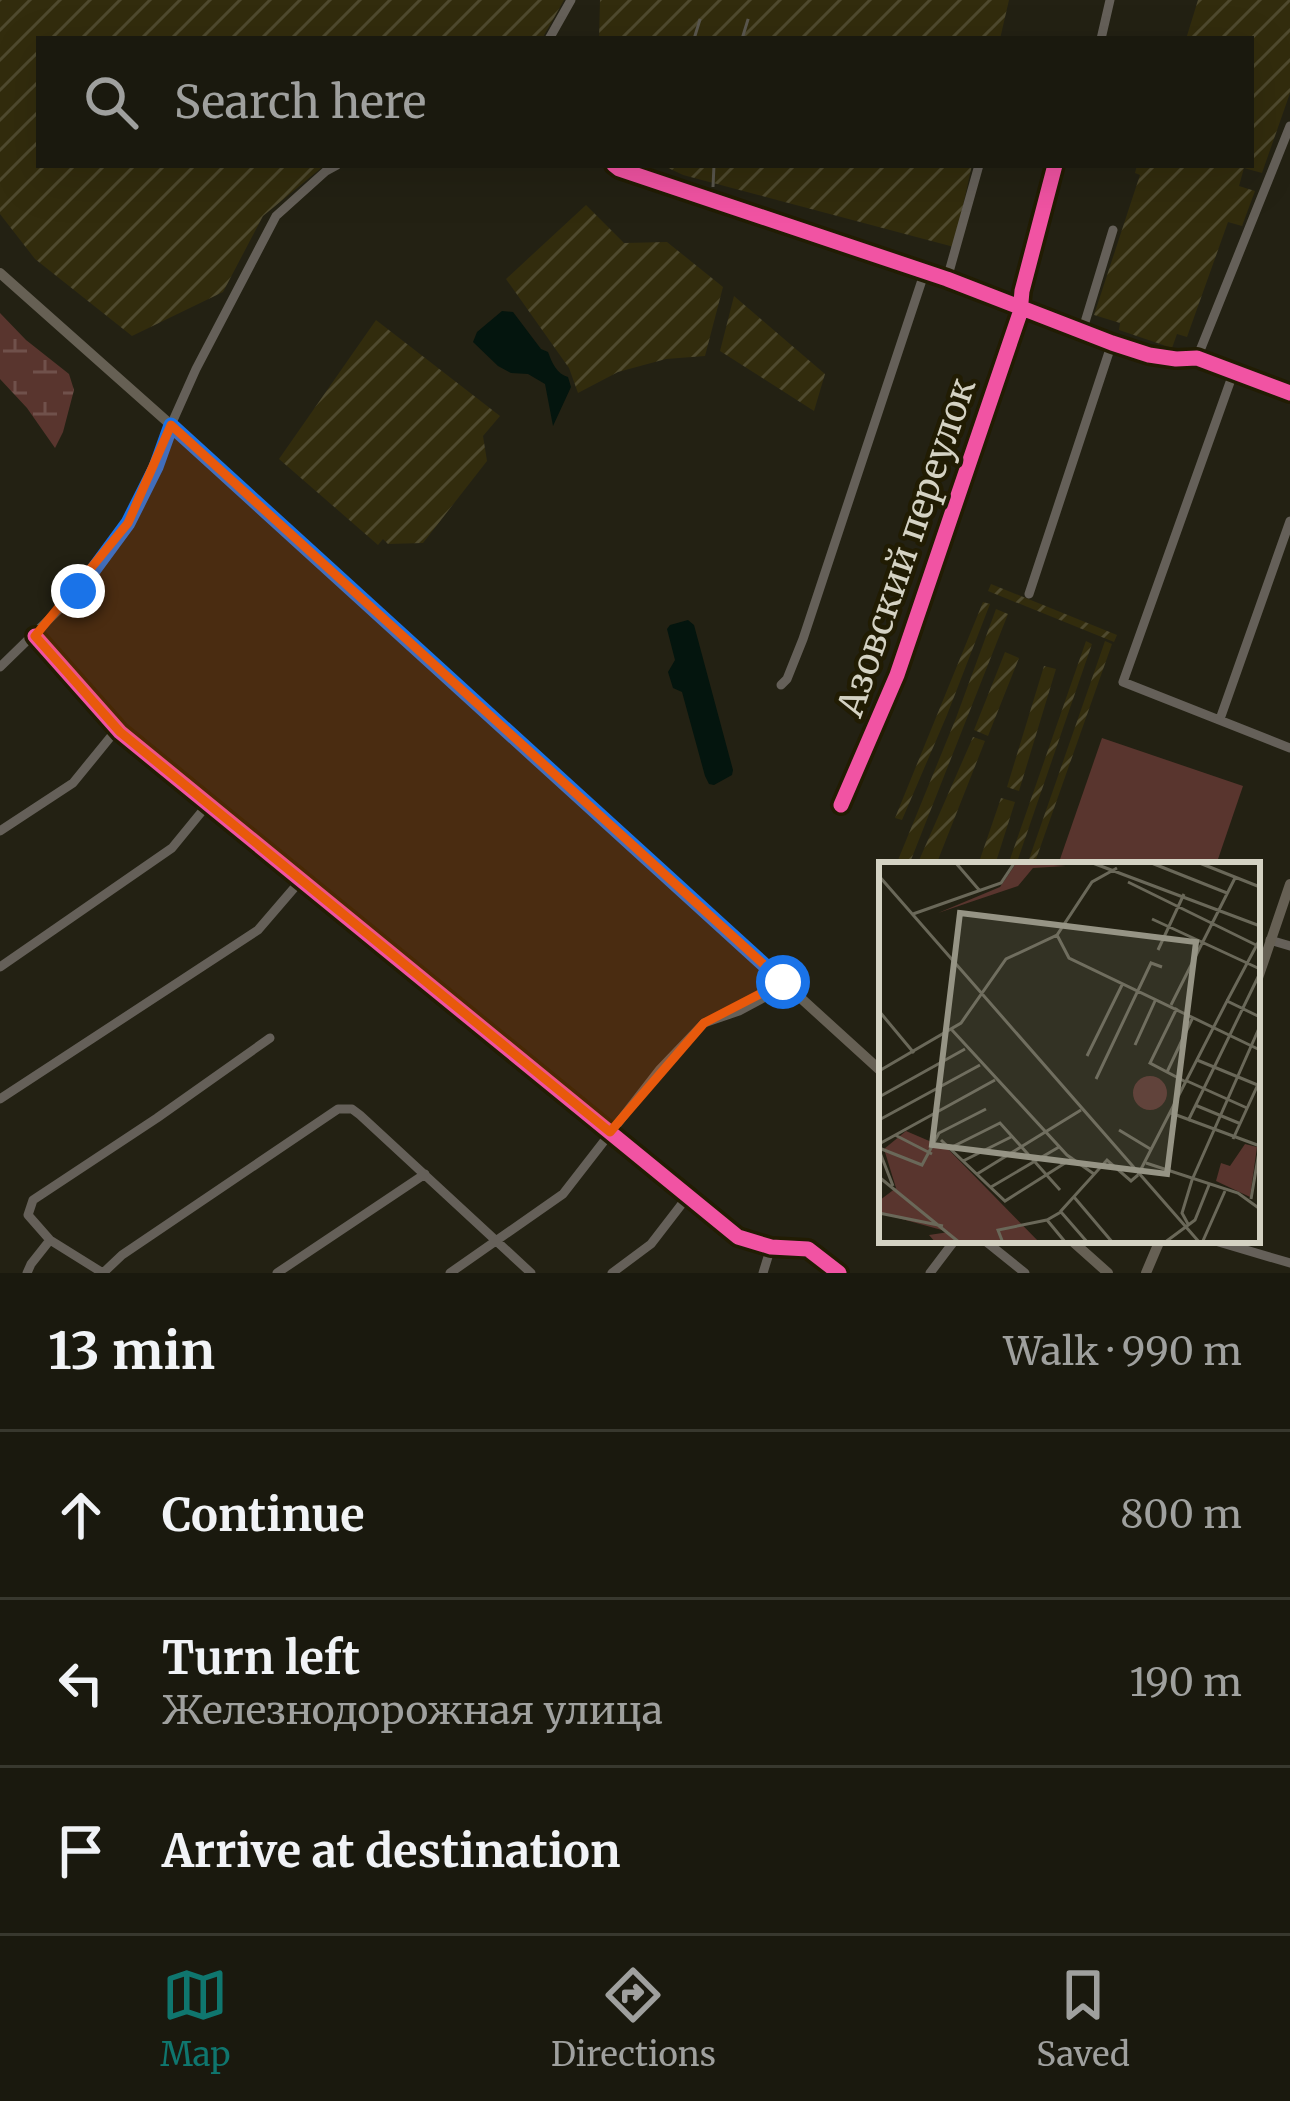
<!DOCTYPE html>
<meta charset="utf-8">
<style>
body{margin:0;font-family:Merriweather,serif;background:#232217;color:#f1f3f6}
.stop{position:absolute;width:36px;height:36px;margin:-27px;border:9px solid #1a73e8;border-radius:50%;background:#fff}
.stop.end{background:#1a73e8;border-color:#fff;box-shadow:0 3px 12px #0008}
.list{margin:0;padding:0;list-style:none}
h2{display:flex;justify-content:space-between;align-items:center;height:156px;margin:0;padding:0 48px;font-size:51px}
h2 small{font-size:39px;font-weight:400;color:#9fa09e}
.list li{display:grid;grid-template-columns:78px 1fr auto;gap:36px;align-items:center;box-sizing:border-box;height:168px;padding:0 48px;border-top:3px solid #38382e}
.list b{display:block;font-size:45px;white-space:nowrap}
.list p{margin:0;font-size:39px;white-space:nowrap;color:#9fa09e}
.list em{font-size:39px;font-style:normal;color:#9fa09e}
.icon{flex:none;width:66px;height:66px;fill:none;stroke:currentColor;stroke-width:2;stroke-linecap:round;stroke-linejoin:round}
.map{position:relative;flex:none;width:1290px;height:1273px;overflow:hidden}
.search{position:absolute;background:#1a190e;box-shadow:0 12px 48px #0002;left:36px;right:36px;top:36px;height:132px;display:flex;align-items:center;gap:30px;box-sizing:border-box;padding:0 42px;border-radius:0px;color:#9fa09e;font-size:45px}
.sheet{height:660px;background:#1a190e}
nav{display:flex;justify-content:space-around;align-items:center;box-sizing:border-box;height:168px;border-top:3px solid #38382e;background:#1a190e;font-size:33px;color:#9fa09e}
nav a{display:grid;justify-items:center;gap:6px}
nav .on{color:#0f766e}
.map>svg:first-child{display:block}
.industrial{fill:url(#industrial-furrows)}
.wetland{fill:url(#wetland-marsh)}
.park{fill:#59352e}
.water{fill:#04150e}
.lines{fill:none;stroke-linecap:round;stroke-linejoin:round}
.minor{stroke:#656059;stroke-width:9}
.major{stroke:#666054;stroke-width:10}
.rail{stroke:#5a574e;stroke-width:3;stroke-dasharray:21 21;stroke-linecap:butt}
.cycleway-casing{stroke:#211c03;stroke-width:22}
.cycleway{stroke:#f153a3;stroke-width:15}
.route{stroke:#1a73e8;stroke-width:15}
.marked{fill:#e8590c;fill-opacity:0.2;stroke:#e8590c;stroke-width:9;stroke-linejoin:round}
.labels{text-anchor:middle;stroke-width:9;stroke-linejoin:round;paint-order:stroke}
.street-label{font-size:36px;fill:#d4d2c3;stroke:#211c03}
.inset-road{fill:none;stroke:#6a6859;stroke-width:3}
.view{fill:#969485;fill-opacity:0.15;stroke:#969485;stroke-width:6}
.inset-edge{fill:none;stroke:#d4d2c3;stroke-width:6}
</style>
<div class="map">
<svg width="1290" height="1273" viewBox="0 0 1290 1273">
<defs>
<pattern id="industrial-furrows" width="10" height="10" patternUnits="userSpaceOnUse" patternTransform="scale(3)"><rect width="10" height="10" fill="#322c0d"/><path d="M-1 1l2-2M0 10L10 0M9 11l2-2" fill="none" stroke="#4f4a2f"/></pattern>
<pattern id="wetland-marsh" width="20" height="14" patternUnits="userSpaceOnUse" patternTransform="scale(3)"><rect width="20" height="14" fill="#59352e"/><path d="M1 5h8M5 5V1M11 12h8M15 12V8" fill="none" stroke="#70514b"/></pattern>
</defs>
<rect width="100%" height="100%" fill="#232113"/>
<!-- industrial -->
<path class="industrial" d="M0 0H564L542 39H39V165H325L263 216 223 292 132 336 35 259 0 214Z
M600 0H1009L1000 39H599Z
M1198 0H1290V93L1262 173 1244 168 1239 186 1255 191 1242 226 1228 222 1187 337 1177 334 1172 348 1119 330 1120 323 1094 315 1136 187 1140 175 1135 173 1137 165H1251V39H1186Z
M662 165H972L954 247 683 175Z
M586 205 624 243 667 242 723 287 705 356 666 359 618 372 578 393 569 368 506 279Z
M734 296 825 374 814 411 720 351Z
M376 320 500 416 483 436 487 461 423 543 388 544 383 539 378 545 279 459Z
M991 584 1117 635 1114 642 988 591Z
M983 602 990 604 947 715 902 820 895 818Z
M996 609 1008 614 909 865H896L956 718Z
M1086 641 1092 644 1016 865H1008Z
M1105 641 1112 644 1034 865H1027Z
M1005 652 1019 658 988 736 974 730Z
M1044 666 1056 669 1019 791 1007 787Z
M973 737 985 741 938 860 935 865H917Z
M1001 798 1015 802 995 865H978Z"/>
<!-- wetland -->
<path class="wetland" d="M0 313 26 340 69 374 74 390 63 432 55 448 27 408 0 379Z"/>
<!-- park -->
<path class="park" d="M1102 738 1243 786 1216 865H1058Z"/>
<!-- water -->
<path class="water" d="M502 311 513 312 541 349 548 352C552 363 557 374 568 377L571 387 553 426 545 384 528 374 511 373 498 366 473 342 477 332Z
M688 620 694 625 733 770 732 775 714 785 709 784 705 776 682 692 673 688 668 672 675 660 667 629 670 625Z"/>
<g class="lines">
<!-- minor -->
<path class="minor" d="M549 39 571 0
M1101 39 1110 0
M614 165 619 169 947 279 1112 343 1149 355 1176 359 1197 358 1290 393
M947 279 979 165
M1082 332 1113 230
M1197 358 1290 126
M1234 371 1123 682 1290 748
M1029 594 1112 343
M35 636 120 732 738 1237 771 1247 808 1249 839 1273
M0 667 78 591 128 523 156 467 171 425 196 369 276 216 326 171 337 165
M781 685 787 679 803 639 925 271
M1220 719 1290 521
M841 805 897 675 1020 313 1022 291 1055 165
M0 831 73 783 117 729
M1270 940 1290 946
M0 967 172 848 208 804
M0 1099 258 930 301 880
M50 1240 103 1273 122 1255 338 1109H352L360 1115 531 1273
M984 1240 1025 1273
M1212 1240 1290 1263
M27 1273 31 1264 50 1240 28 1215 33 1200 157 1118 270 1038
M277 1273 425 1174
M450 1273 563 1194 660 1069 704 1023 739 1011 767 996 783 982
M612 1273 651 1244 688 1196
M763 1273 771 1247
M930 1273 955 1240"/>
<!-- major -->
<path class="major" d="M0 273 171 425 882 1072
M1257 981 1290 884
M1071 1240 1108 1273
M1146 1273 1160 1240"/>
<!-- rail -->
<path class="rail" d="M694 39 706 0
M742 39 754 0
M713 187 714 165"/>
<!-- cycleway casing -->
<g class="cycleway-casing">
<path id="cycleway" d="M614 165 619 169 947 279 1112 343 1149 355 1176 359 1197 358 1290 393
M35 636 120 732 738 1237 771 1247 808 1249 839 1273
M841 805 897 675 1020 313 1022 291 1055 165"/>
</g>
<!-- cycleway -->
<use href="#cycleway" class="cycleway"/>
</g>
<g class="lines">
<!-- route -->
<path class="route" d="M78 591 128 523 156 467 171 425 783 982"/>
</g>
<!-- marked area -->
<path class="marked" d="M171 425 783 982 704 1023 610 1132 120 732 35 636 128 523Z"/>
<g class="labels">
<!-- street labels -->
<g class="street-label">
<text transform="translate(906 547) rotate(-71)" y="13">Азовский переулок</text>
</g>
</g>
<!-- overview -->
<g transform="translate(879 862)">
<rect width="381" height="381" fill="#232113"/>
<path d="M27 269 69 287 161 381H57L50 373 70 370 1 351V338L17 326 5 287Z" fill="#59352e"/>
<path d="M138 0 187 4 154 6 139 24 59 51 121 25Z" fill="#59352e"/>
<path d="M254 231a17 17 0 1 1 34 0a17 17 0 1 1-34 0ZM366 282 378 285 371 335 337 319 342 301 351 304Z" fill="#59352e"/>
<path class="inset-road" d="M76 0 101 29M211 0 381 64M270 0 348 31M318 0 381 25M0 14 321 381M249 20 377 83M34 52 122 21 136 0M273 57 381 107M178 73 190 96 381 188M279 88 305 32M348 139 381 77M292 143 356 16M298 146 271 201 307 220M0 149 35 191M73 168 188 293 215 312M256 183 276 139M208 194 244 121M318 198 381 224M0 209 82 161 127 97 178 73 213 20 238 6M288 210 314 155M217 217 272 101 283 105M308 219 368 246M0 235 86 187M316 243 362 262M292 251 381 284M0 258 101 203M309 259 381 111M240 268 273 288M16 273 53 292M354 277 381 218M62 278 126 339 194 296M0 282 116 218M0 286 43 303 60 271 107 247M71 286 121 261 181 328M0 288 14 324M84 299 132 275M267 301 359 331 381 347M98 312 202 248M259 313 348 139 381 155M0 315 81 381M112 325 180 285M195 335 234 381M372 337 381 284M181 350 228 298 252 319 259 313M0 351 64 364M168 358 182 350 209 381M309 362 303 351 313 318 381 164M124 381 119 368 168 358 187 381M285 381 316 358 330 323M323 381 346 329"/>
<path class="view" d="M81 51 317 80 288 312 53 283Z"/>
<rect width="381" height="381" class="inset-edge"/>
</g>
</svg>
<div class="stop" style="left:783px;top:982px"></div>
<div class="stop end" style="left:78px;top:591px"></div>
<div class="search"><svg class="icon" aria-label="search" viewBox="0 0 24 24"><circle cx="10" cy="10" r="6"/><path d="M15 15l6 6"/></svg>Search here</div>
</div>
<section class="sheet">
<h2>13 min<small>Walk · 990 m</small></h2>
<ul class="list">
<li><svg class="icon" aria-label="ahead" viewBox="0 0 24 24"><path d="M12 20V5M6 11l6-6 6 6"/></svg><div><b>Continue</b></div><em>800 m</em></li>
<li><svg class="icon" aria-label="left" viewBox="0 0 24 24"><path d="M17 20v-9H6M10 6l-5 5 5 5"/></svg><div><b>Turn left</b><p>Железнодорожная улица</p></div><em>190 m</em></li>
<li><svg class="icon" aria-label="arrive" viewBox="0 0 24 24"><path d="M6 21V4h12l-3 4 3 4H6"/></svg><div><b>Arrive at destination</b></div></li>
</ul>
</section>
<nav>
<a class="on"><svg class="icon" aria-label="map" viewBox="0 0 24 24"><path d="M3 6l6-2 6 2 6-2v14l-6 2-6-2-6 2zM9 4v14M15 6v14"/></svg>Map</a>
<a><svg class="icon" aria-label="directions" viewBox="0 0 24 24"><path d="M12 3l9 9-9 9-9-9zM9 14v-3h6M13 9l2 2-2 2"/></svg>Directions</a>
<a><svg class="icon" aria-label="saved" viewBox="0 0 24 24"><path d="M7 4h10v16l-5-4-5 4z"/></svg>Saved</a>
</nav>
